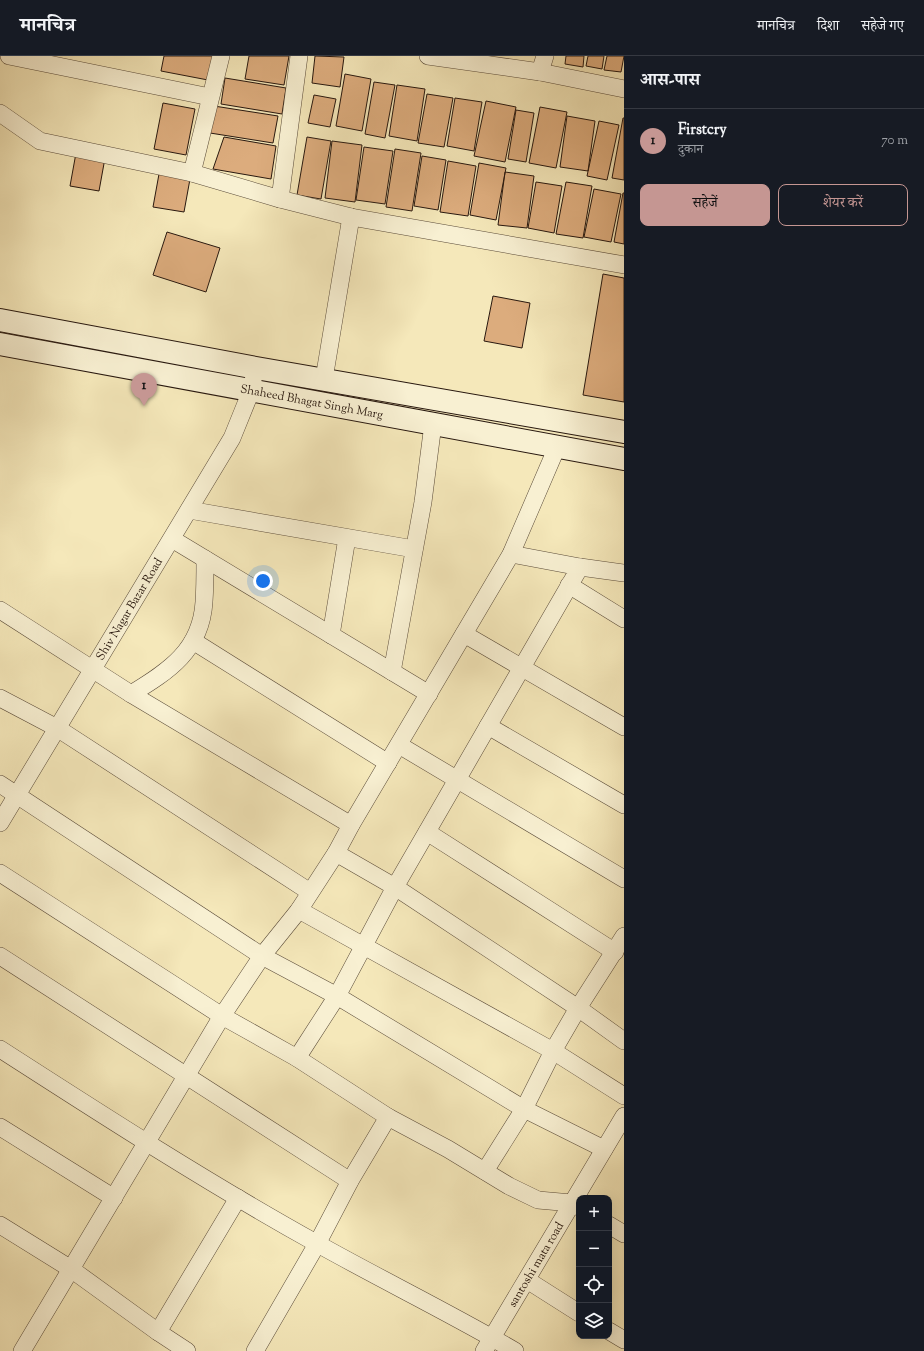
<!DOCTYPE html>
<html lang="hi">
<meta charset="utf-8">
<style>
body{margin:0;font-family:"Sorts Mill Goudy","Noto Serif Devanagari",serif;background:#20242c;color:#f1f3f6}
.controls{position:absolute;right:12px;bottom:12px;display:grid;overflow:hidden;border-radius:8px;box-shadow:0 4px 16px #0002}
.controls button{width:36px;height:36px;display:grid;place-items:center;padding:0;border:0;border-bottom:1px solid #363941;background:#171b24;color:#f1f3f6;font:20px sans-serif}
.you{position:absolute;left:263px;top:525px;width:14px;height:14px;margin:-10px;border:3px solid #fff;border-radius:50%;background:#1a73e8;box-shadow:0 0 0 6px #1a73e833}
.badge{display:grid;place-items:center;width:26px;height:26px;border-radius:50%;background:#c59692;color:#111;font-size:13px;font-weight:700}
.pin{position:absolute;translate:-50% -33px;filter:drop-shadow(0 1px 2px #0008)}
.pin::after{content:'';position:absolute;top:21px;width:14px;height:12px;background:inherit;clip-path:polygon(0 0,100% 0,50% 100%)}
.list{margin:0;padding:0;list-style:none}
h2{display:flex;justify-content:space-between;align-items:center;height:52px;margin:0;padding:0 16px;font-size:17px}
h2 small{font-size:13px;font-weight:400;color:#9ea1a6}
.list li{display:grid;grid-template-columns:26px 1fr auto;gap:12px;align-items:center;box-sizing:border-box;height:64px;padding:0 16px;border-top:1px solid #363941}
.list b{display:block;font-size:15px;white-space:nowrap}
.list p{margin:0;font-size:13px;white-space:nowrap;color:#9ea1a6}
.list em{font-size:13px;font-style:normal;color:#9ea1a6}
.actions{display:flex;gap:8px;padding:12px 16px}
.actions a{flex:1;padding:9px 0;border:1px solid #c59692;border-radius:8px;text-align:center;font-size:14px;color:#c59692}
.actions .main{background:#c59692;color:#111}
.icon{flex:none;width:22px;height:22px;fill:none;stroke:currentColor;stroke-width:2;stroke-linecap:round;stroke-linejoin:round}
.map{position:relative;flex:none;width:624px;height:1295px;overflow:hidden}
header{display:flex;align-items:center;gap:24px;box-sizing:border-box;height:56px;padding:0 20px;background:#171b24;border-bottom:1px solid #363941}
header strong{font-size:19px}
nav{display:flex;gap:22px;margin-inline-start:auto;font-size:14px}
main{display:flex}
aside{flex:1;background:#171b24}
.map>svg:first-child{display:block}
.building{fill:#dcac7d;stroke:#28180f}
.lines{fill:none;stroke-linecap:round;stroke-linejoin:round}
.street-casing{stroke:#5b4c3a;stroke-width:18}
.secondary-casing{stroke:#28180f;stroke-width:24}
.street{stroke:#f8f0d2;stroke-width:17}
.secondary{stroke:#f8f0d2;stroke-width:22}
.labels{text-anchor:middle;stroke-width:4;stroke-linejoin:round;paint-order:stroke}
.street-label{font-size:12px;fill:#28180f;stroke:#f8f0d2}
</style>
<header>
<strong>मानचित्र</strong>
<nav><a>मानचित्र</a><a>दिशा</a><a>सहेजे गए</a></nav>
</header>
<main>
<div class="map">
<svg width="624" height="1295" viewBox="0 0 624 1295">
<rect width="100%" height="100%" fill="#f5e8ba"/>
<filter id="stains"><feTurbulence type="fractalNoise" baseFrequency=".005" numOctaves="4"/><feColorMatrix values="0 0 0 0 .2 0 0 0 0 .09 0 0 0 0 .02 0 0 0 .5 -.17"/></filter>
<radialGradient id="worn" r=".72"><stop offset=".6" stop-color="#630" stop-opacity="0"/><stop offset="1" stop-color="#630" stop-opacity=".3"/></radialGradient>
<!-- building -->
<path class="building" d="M164 0H213L208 24 161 15Z
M249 0H289L284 29 245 23Z
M315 0 344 1 340 31 312 27Z
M566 0H584L583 11 565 8Z
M588 0H604L602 13 586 10Z
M607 0H624L621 16 604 14Z
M345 18 371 23 362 75 336 70Z
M225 22 286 32 282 58 221 48Z
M374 26 395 29 385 82 365 78Z
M397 29 425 33 417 85 389 80Z
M427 38 453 42 444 91 418 87Z
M314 39 336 43 330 71 308 67Z
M455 42 482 46 474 95 447 90Z
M486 45 516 51 505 106 474 100Z
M163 47 195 53 186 99 154 93Z
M214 50 278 60 273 87 210 77Z
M540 51 567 56 556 112 529 107Z
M516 54 534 57 526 106 508 103Z
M567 60 595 65 588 115 560 111Z
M623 62H624V124L612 122Z
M599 65 619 69 607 124 587 120Z
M224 81 276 90 271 123 213 113Z
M307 81 331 85 321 143 297 139Z
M332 85 362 89 355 146 325 142Z
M364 91 393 95 385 148 356 144Z
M395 93 421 97 412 155 386 151Z
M76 97 105 102 99 135 70 130Z
M422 100 446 104 438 154 414 150Z
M448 105 476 110 468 160 440 156Z
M479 107 506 112 496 164 470 159Z
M505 116 534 120 527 172 498 169Z
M159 118 190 123 184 156 153 151Z
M536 126 562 130 554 177 528 172Z
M566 126 592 130 583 182 556 178Z
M594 133 621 138 611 186 584 181Z
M623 137H624V188L614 186Z
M167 176 220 192 206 236 153 219Z
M603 218 624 222V346L583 339Z
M493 240 530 247 522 292 484 285Z"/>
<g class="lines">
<!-- street casing -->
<g class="street-casing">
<g id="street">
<path d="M9 0 210 41"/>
<path d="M428 0 540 16"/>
<path d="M545 0 540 16 624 33"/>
<path d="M0 57 40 85 192 117 280 143 351 161 624 209"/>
<path d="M192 117 221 0"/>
<path d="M280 143 299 0"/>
<path d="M324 323 351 161"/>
<path d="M189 454 414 493"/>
<path d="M172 483 429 638"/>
<path d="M580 511 624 517"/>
<path d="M569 529 624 563"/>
<path d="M0 554 131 638 351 769"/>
<path d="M464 578 624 671"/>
<path d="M331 579 347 482"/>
<path d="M193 585 388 707"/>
<path d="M392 616 423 446 433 368"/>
<path d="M131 638C169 615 201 594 204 546 205 532 205 517 205 503"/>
<path d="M0 642 57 672 310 836"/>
<path d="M488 670 624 749"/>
<path d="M399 689 624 823"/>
<path d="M0 728 262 900 337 940 524 1053 604 1093"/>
<path id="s1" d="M0 767 232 382 251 335 253 324"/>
<path d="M427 776 615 896"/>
<path d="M336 797 395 831 578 952 624 985"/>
<path d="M0 817 222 960 297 1002 388 1061 350 1125 317 1188 255 1295"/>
<path d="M299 854 553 995 624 1040"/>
<path d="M0 900 350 1125"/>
<path d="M0 993C104 1060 208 1127 316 1187 382 1224 450 1257 515 1295"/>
<path d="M297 1002 337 940 395 831 580 511 511 498"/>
<path d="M388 1061 448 1093 509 1130 538 1144 572 1147 579 1151"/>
<path d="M0 1071 114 1142"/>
<path d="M485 1115 524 1053 553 995 578 952 624 880"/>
<path d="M0 1169 71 1213 158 1276 187 1295"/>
<path d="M609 1169 624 1178"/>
<path d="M527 1224 579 1257"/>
<path d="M609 1275 624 1284"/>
<path d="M158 1276 238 1142"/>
<path d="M22 1295 222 960 262 900 299 854 336 797 351 769 511 498 557 391"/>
<path id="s2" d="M484 1295 624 1060"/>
</g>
</g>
<!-- secondary casing -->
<g class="secondary-casing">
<g id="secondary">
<path d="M0 264 256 312 624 376"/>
<path id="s3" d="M0 288 624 403"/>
</g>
</g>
<!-- street -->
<use href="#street" class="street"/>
<!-- secondary -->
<use href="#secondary" class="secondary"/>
</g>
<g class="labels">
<!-- street labels -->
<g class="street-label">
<text dy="4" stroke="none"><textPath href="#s3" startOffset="317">Shaheed Bhagat Singh Marg</textPath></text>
<text dy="4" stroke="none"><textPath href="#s1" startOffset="250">Shiv Nagar Bazar Road</textPath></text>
<text dy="4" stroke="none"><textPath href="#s2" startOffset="101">santoshi mata road</textPath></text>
</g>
</g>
<rect width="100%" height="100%" filter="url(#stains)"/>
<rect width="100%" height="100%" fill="url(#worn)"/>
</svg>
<div class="controls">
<button>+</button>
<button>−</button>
<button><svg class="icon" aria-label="locate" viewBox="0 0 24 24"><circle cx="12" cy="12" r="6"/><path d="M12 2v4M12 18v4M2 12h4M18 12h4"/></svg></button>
<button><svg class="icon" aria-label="layers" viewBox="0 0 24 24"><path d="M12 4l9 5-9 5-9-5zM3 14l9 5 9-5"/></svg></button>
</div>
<div class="you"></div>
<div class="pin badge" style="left:144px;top:350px">1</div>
</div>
<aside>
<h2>आस-पास<small></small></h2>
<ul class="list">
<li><span class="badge">1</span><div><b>Firstcry</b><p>दुकान</p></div><em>70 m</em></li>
</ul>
<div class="actions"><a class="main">सहेजें</a><a>शेयर करें</a></div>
</aside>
</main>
